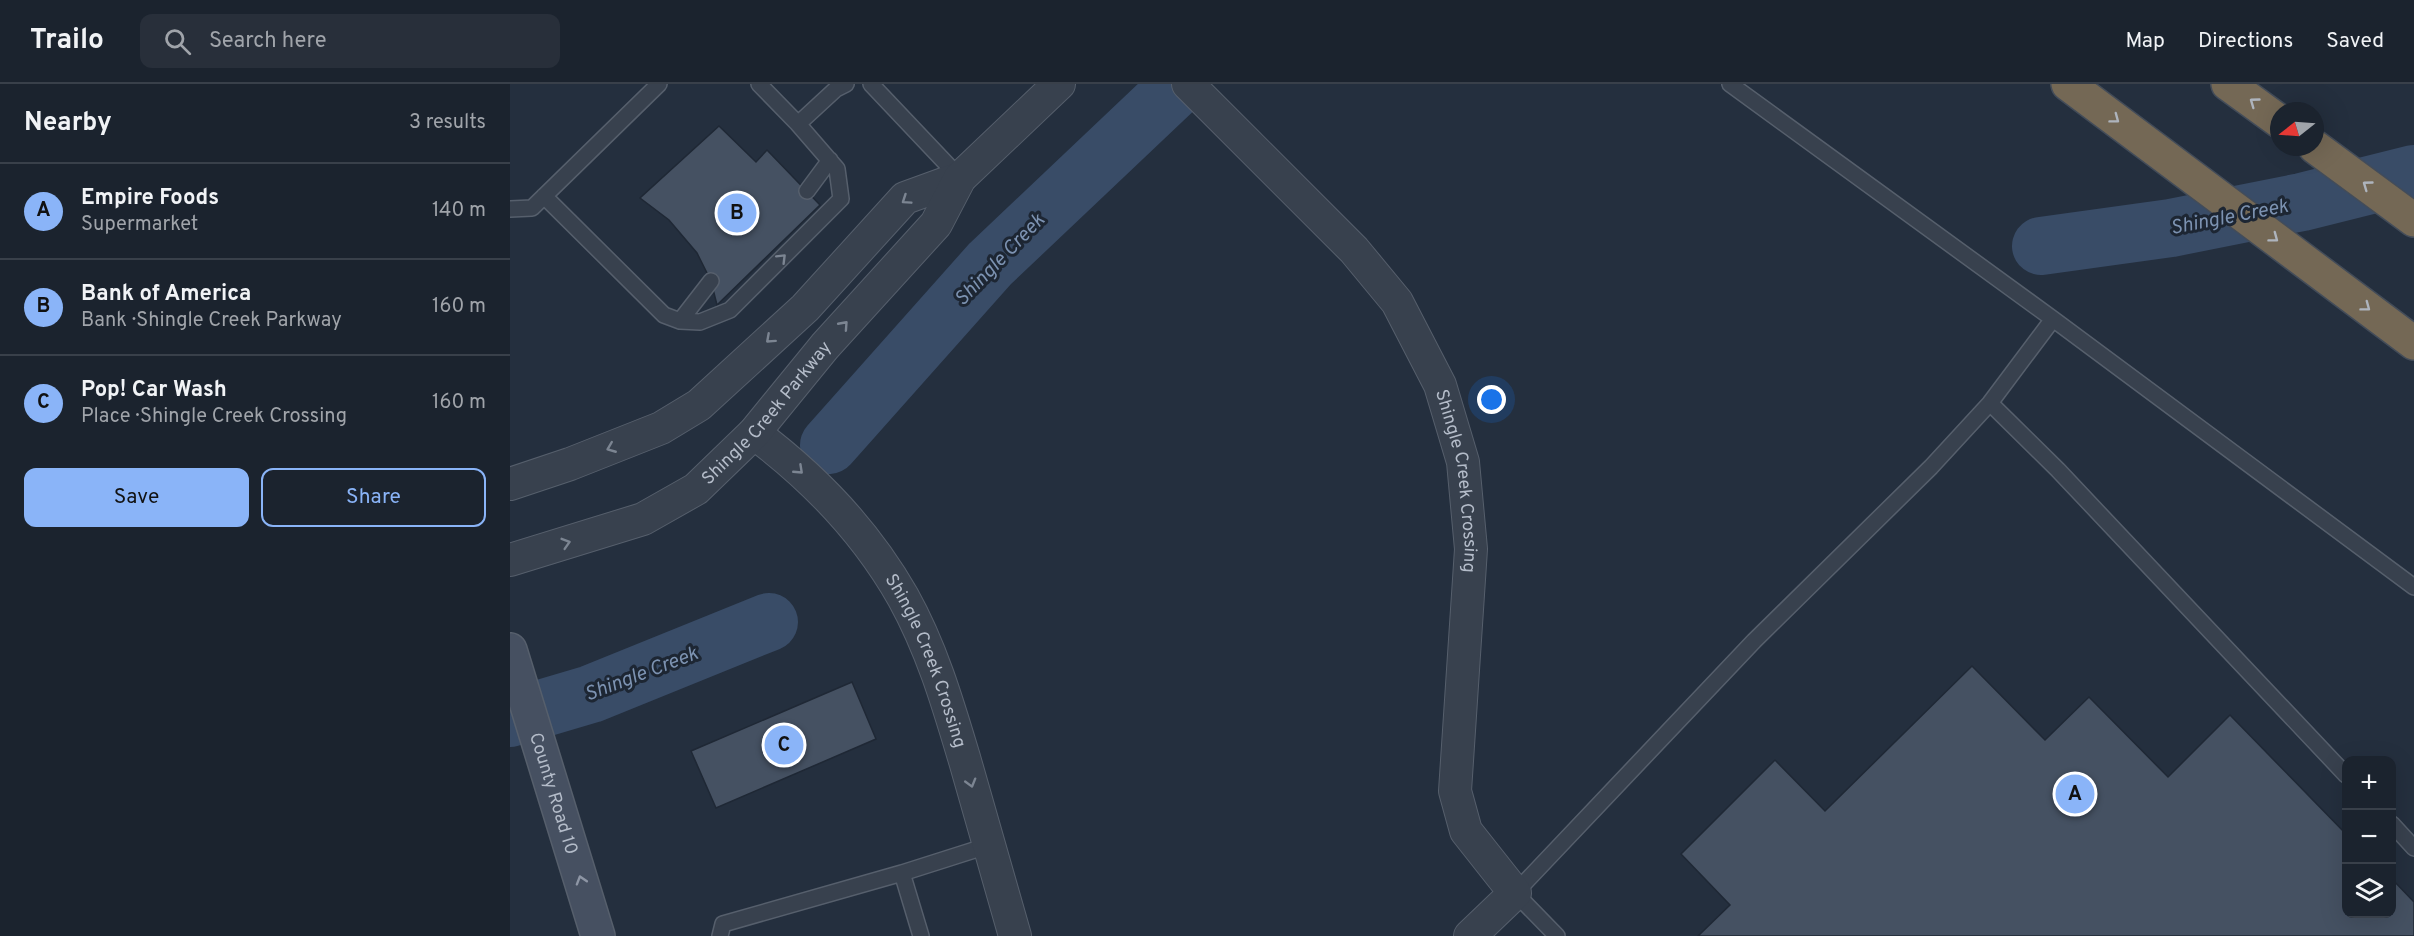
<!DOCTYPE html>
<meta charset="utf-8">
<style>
body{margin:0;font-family:Overpass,sans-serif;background:#282f3a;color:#f1f3f6}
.controls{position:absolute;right:18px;bottom:18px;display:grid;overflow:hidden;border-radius:12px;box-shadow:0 6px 24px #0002}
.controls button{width:54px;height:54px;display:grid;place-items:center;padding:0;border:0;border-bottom:2px solid #39404a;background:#1b232e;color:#f1f3f6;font:30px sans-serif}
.compass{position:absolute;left:1760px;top:18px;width:54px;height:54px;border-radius:50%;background:#1b232e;box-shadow:0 6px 24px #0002;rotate:253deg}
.you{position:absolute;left:982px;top:316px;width:21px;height:21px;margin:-15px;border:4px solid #fff;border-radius:50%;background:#1a73e8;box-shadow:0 0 0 9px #1a73e833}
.badge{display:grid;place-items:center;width:39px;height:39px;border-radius:50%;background:#8ab4f8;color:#111;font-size:20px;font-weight:700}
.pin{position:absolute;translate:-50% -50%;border:3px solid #fff;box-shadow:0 2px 6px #0006}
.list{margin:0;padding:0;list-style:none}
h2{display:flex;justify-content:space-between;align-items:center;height:78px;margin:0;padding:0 24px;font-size:26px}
h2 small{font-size:20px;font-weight:400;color:#a0a4aa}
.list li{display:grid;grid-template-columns:39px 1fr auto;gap:18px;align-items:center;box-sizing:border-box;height:96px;padding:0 24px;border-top:2px solid #39404a}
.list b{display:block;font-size:22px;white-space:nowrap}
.list p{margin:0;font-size:20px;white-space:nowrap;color:#a0a4aa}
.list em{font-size:20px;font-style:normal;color:#a0a4aa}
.actions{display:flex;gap:12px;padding:18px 24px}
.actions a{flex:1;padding:14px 0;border:2px solid #8ab4f8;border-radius:12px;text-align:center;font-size:21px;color:#8ab4f8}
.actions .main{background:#8ab4f8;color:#111}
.icon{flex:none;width:33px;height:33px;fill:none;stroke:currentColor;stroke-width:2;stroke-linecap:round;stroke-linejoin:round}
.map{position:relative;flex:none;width:1904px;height:852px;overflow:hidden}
header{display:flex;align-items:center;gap:36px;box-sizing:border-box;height:84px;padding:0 30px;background:#1b232e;border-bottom:2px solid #39404a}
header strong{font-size:28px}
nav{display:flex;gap:33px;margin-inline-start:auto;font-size:21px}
.search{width:420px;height:54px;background:#282f3a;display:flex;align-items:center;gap:15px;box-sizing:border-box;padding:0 21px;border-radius:12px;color:#a0a4aa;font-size:22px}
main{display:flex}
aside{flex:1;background:#1b232e}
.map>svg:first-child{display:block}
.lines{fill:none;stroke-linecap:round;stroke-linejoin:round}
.river{stroke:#394c67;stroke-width:58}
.building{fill:#455162;stroke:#1f2835;stroke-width:1.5}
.service-casing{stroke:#565f6c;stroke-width:18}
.minor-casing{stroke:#565f6c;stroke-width:34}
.secondary-casing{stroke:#565f6c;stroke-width:36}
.motorway-casing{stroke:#434c59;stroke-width:36}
.service{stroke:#38414e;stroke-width:15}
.minor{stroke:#38414e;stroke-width:32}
.secondary{stroke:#465061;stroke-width:33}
.motorway{stroke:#746855;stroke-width:33}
.oneway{stroke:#aeb4bd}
.oneway2{stroke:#7c8592}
.oneway3{stroke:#8e96a5}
.labels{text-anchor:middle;stroke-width:6;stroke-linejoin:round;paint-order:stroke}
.street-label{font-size:18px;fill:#b4bcc9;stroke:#1d2633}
.water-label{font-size:20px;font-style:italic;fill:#7c92b1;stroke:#1d2633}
</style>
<header>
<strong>Trailo</strong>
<div class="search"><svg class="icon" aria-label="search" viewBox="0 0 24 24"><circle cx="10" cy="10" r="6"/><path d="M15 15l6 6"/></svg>Search here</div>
<nav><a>Map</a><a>Directions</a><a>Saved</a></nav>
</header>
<main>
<aside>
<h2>Nearby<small>3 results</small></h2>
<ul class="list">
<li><span class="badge">A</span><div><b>Empire Foods</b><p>Supermarket</p></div><em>140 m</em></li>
<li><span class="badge">B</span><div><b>Bank of America</b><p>Bank · Shingle Creek Parkway</p></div><em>160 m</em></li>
<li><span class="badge">C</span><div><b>Pop! Car Wash</b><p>Place · Shingle Creek Crossing</p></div><em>160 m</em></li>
</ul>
<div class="actions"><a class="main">Save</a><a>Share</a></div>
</aside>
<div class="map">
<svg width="1904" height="852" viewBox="0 0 1904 852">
<rect width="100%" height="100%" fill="#242f3e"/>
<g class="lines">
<!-- river -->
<path class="river" d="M1531 162 1661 144 1792 118 1904 90
M319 361 480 180 670 0
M0 634 81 610 259 538"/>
</g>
<!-- building -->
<path class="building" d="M209 42 246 78 257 66 310 121 207 221 201 197 187 169 159 136 130 114Z
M1462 582 1535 656 1579 613 1658 693 1720 631 1836 750V830H1882V795L1904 818V852H1188L1220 821 1171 770 1265 676 1315 727Z
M342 598 366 655 206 724 181 667Z"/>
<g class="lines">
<!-- service casing -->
<g class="service-casing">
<path id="service" d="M249 0 288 40 326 5 336 0
M361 0 450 94
M1220 0 1543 235 1904 503
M297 107 320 76
M34 112 154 231 170 237 190 238 220 226 331 115 327 85 288 40
M0 125 22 124 149 0
M170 237 201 197
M1480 319 1548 386 1836 691
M1882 740 1904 764
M392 789 480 761
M210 852 213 840 392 789 411 852
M1047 852 1005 809 1244 557 1421 383 1480 319 1543 235"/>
</g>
<!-- minor casing -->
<g class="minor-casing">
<g id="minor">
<path id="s1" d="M678 0 844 166 887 218 930 301 953 378 961 465 945 707 956 747 1005 809 960 852"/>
<path id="s2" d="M244 349C303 393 356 448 393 513 422 565 438 620 455 677 472 736 489 794 505 852"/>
<path d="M0 400 60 380 151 344 189 321 295 224 395 114 450 94"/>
<path id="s3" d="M0 476 133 435 186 405 244 349 315 262 426 140 450 94 549 0"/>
</g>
</g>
<!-- secondary casing -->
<g class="secondary-casing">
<g id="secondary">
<path id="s4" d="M0 566 88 852"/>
</g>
</g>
<!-- motorway casing -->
<g class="motorway-casing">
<path id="motorway" d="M1558 0 1904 259
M1718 0 1769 37
M1805 63 1904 136"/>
</g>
<!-- service -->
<use href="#service" class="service"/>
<!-- minor -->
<use href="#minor" class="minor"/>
<!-- secondary -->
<use href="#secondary" class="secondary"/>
<!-- motorway -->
<use href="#motorway" class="motorway"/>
</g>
<!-- one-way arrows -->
<defs><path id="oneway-chevron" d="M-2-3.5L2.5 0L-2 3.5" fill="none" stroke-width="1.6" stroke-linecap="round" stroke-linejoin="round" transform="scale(1.5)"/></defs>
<g class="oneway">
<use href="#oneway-chevron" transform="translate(1744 18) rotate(-144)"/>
<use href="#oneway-chevron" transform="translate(1605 35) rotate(37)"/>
<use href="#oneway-chevron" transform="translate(1857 101) rotate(-144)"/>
<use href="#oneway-chevron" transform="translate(1764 154) rotate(37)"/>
<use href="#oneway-chevron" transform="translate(1856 223) rotate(37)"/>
</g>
<g class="oneway2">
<use href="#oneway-chevron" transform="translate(396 116) rotate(146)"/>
<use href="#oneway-chevron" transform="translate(272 174) rotate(-45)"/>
<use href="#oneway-chevron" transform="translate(334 241) rotate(-48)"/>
<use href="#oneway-chevron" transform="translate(260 255) rotate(138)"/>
<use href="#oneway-chevron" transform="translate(101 364) rotate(158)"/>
<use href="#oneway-chevron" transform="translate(289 386) rotate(43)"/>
<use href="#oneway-chevron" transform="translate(56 459) rotate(-17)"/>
<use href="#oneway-chevron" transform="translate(461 699) rotate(74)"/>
</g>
<use class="oneway3" href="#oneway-chevron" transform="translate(71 796) rotate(-107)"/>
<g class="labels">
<!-- street labels -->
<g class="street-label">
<text dy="6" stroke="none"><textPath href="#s3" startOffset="304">Shingle Creek Parkway</textPath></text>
<text dy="6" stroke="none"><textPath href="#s1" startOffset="494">Shingle Creek Crossing</textPath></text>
<text dy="6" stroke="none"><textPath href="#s2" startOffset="291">Shingle Creek Crossing</textPath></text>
<text dy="6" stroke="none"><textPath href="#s4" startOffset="150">County Road 10</textPath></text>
</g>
<!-- water labels -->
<g class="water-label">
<text transform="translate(1719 132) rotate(-11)" y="7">Shingle Creek</text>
<text transform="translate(489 175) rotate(-46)" y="7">Shingle Creek</text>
<text transform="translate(131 589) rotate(-21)" y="7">Shingle Creek</text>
</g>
</g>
</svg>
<div class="controls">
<button>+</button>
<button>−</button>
<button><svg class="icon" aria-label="layers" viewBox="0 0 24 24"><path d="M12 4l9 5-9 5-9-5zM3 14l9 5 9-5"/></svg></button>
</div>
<svg class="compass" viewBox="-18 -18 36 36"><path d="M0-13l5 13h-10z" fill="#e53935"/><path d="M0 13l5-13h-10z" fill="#a0a4aa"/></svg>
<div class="you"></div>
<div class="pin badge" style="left:1565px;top:710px">A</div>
<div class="pin badge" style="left:227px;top:129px">B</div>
<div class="pin badge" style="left:274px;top:661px">C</div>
</div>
</main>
